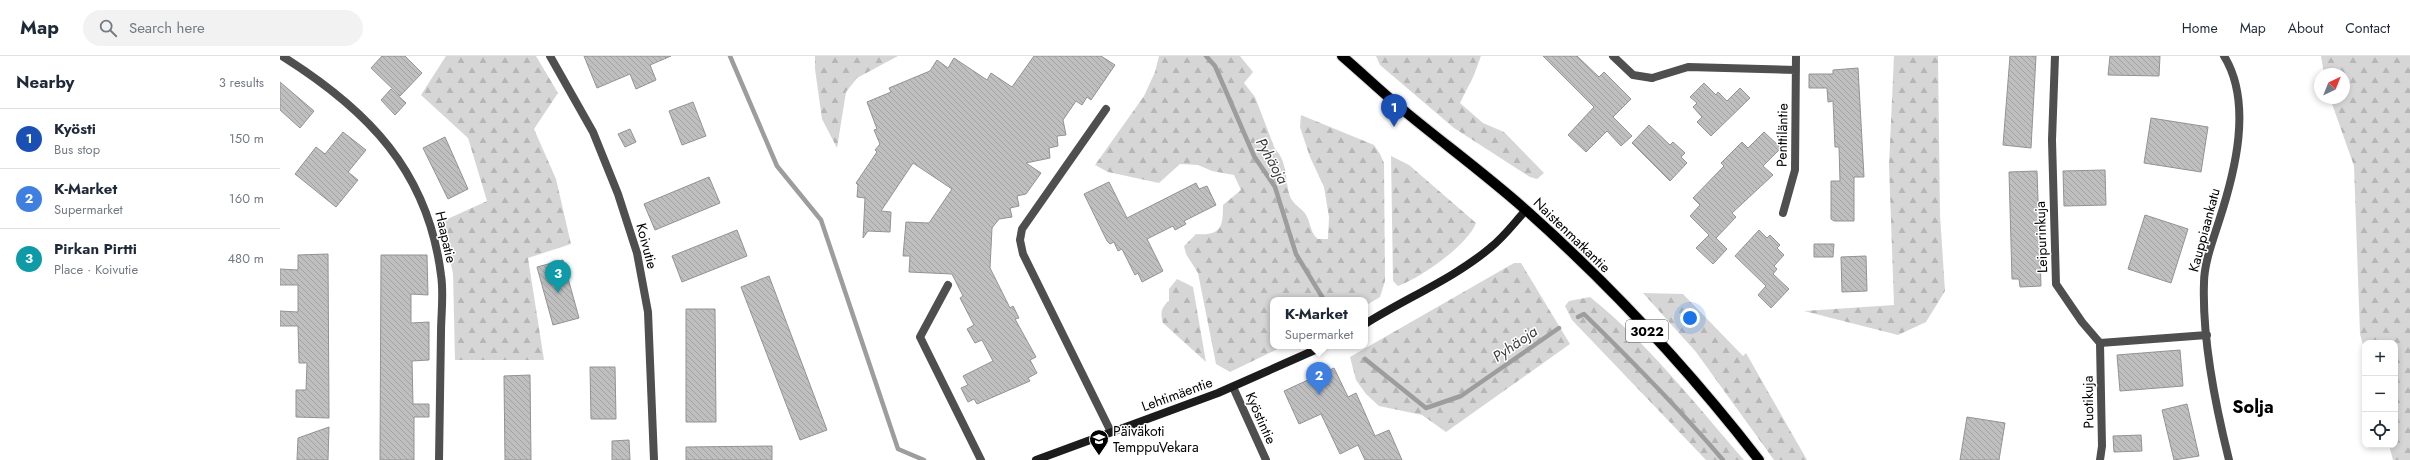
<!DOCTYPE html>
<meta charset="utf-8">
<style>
body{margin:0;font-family:Jost,sans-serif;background:#f2f2f3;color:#1f2937}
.controls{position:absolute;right:12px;bottom:12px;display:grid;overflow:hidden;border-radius:8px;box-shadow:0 2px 6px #0003}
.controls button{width:36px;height:36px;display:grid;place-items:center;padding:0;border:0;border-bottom:1px solid #e0e1e3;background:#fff;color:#1f2937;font:20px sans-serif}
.compass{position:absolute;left:2034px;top:12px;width:36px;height:36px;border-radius:50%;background:#fff;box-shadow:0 2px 6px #0003;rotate:43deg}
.you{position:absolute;left:1410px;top:262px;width:14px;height:14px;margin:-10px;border:3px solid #fff;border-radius:50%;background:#1a73e8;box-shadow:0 0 0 6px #1a73e833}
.badge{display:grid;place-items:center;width:26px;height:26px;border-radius:50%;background:#d93025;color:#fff;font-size:13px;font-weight:700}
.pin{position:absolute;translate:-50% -33px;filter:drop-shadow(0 1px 2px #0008)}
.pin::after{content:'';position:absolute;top:21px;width:14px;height:12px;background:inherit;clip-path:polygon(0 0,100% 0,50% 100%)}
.popup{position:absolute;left:990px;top:241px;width:98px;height:52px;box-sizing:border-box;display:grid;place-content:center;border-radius:8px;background:#fff;filter:drop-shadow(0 1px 3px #0005);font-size:13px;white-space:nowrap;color:#747a83}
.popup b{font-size:15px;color:#1f2937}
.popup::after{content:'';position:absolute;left:50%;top:100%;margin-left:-8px;border:8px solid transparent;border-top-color:#fff}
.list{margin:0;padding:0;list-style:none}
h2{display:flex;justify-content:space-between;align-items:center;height:52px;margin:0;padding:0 16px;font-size:17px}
h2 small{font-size:13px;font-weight:400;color:#747a83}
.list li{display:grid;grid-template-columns:26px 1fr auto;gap:12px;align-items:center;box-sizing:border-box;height:60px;padding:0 16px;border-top:1px solid #e0e1e3}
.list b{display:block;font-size:15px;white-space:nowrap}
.list p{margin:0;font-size:13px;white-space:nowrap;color:#747a83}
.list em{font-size:13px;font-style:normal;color:#747a83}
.icon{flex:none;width:22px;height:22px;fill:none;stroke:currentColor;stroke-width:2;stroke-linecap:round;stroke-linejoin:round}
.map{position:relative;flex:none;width:2130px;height:404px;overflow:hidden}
header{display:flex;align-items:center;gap:24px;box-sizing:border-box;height:56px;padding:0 20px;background:#fff;border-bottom:1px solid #e0e1e3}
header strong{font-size:19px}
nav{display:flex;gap:22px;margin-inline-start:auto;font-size:14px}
.search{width:280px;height:36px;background:#f2f2f3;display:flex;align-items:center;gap:10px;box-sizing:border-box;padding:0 14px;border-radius:22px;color:#747a83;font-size:15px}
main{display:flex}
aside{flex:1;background:#fff}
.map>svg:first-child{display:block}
.forest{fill:url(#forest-firs)}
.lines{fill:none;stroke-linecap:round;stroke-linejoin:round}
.stream{stroke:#9d9d9d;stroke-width:4.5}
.building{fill:url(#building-back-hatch);stroke:#939393}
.primary-casing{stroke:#dbdbdb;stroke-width:12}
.lane{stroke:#4f4f4f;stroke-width:8}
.street{stroke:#4f4f4f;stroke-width:8}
.secondary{stroke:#1c1c1c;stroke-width:8}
.primary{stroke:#000;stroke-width:10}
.labels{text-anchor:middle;stroke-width:3;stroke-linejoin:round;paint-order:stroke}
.shield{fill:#fff;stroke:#4c4c4c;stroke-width:1}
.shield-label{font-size:13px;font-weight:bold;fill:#000}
.street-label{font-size:14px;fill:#000;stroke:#fff}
.poi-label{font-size:14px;fill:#000;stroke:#fff;text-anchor:start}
.water-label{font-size:15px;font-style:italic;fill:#3e3e3e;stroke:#fff}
.district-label{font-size:18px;font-weight:bold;fill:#000;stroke:#fff}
</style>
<header>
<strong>Map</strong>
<div class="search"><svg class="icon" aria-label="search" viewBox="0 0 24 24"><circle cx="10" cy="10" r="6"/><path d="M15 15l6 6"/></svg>Search here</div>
<nav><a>Home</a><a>Map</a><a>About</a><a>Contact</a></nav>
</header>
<main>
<aside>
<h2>Nearby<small>3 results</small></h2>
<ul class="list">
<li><span class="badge" style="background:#1a4fb4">1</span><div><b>Kyösti</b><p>Bus stop</p></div><em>150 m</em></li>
<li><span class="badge" style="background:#3f7fe0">2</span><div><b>K-Market</b><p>Supermarket</p></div><em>160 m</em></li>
<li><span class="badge" style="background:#0f9aa8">3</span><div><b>Pirkan Pirtti</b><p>Place · Koivutie</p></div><em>480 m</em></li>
</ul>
</aside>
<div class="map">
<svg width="2130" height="404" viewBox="0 0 2130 404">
<defs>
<pattern id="forest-firs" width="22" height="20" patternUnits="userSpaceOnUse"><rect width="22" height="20" fill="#d6d6d6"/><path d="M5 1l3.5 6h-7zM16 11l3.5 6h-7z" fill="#b6b6b6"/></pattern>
<pattern id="building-back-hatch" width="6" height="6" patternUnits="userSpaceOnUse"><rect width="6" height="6" fill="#bfbfbf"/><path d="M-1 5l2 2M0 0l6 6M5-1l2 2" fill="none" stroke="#a2a2a2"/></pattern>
</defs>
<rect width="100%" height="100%" fill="#fff"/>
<!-- forest -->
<path class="forest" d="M166 0H256L278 37 254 73 276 123 291 188 248 202 264 304H175L173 217 161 166 207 145 188 82 141 39Z
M535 0H618L577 22 566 36 557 92 542 63 535 13Z
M879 0H960L973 16 964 27 975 41 995 93C1007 105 1005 121 1009 137 1011 146 1018 150 1024 156 1031 164 1029 176 1038 183H1048L1049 161 1044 131 1030 101 1020 71 1021 59 1094 89 1100 98 1104 107 1105 225 1100 241 1085 250V244H993V290H1004L950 316 936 308 918 217 906 198 904 190 916 178C941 180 943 171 943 149L961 134 954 119 932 115 918 109 900 108 879 127 828 116 815 109 864 40 875 16Z
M1096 0H1201L1194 19 1180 47 1203 67 1224 76 1264 117 1257 123 1250 121 1174 72 1100 9Z
M1614 0H1658L1660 159 1665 235 1646 266 1618 279 1524 255 1614 249 1609 109Z
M2041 0H2130V404H2113L2109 389H2115V287H2085V296L2080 278 2074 110 2050 42H2064V18H2044Z
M1111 100 1129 109 1196 167C1187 190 1140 222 1118 230L1113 225Z
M1234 207H1241L1290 288 1166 376 1142 359 1099 350 1086 338 1076 324 1070 301Z
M897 223 913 231 926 306 883 267C880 258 881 251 889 245V233Z
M1363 237 1403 238 1463 300 1466 297 1527 404H1494L1416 296Z
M1310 241C1369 288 1415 348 1464 404H1426L1292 264 1285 250 1289 245Z"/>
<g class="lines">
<!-- stream -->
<path class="stream" d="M450 0 497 110 541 164 618 393 644 404
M926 0 935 10 974 100 995 131 1016 198 1044 244
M1298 261 1304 258C1352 305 1399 352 1443 404
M1085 303 1146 352 1181 340 1279 272"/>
</g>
<!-- building -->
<path class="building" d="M102 0H125L142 17 120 40 91 12Z
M304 0H391L370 9 376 24 356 33 350 18 317 32Z
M754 0H821L835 9 811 44 807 41 802 49 796 45 783 64 786 79 777 80 778 90 769 92 770 102 746 107 761 117 746 138 737 140 739 150 730 152 732 161 719 163 712 172 710 212 730 252 733 250 739 262 735 263 756 301 750 304 757 317 748 322 750 325 697 348 694 343 688 346 681 332 688 329 683 320 713 305 702 284 695 287 687 273 694 269 680 242 683 240 672 218 629 216 630 200H623L626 166 649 167 672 133 633 107 601 155 611 156 610 176 588 175 583 182 585 142 577 141 578 129 576 127 597 96 595 94 600 88 594 74 597 73 587 46 611 36 609 32 650 15 657 4 668 12 674 2 707 24 711 17 732 31Z
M1263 0H1297L1319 21 1324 16 1351 43 1333 61 1352 80 1341 90 1327 75 1306 96 1288 79 1314 51Z
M1730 0H1756L1751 92 1723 89Z
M1830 0H1880L1879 20 1828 19Z
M1578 12 1584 121H1574V165H1554L1551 163V125H1560L1559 91H1555L1553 45 1548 46 1547 32H1529V18H1553V14Z
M0 26 34 55 20 72 0 54Z
M1424 27 1436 39 1438 36 1447 45 1460 32 1470 42 1431 80 1417 66 1422 61 1413 51 1417 47 1410 41Z
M111 33 126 47 115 59 101 44Z
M413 46 426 80 402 89 389 55Z
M1871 62 1928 71 1921 116 1864 107Z
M1369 69 1390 89 1393 86 1405 97 1401 101 1407 107 1390 125 1352 87Z
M350 73 356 86 345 91 338 78Z
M63 76 86 94 68 116 78 124 56 151 15 118 36 91 45 98Z
M1484 76 1501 92 1483 110 1493 119 1452 157 1456 161 1436 182 1447 193 1433 208 1416 192 1429 179 1410 160 1420 149 1413 142 1444 110 1441 107 1462 86 1468 92Z
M165 81 188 133 168 143 143 92Z
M1825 114 1826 149 1784 150 1783 115Z
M1757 115 1761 230 1740 231 1739 223H1732L1729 116Z
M429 121 440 147 375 174 364 148Z
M829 126 847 162 916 127 919 133 927 130 936 149 904 165 906 168 895 174 893 170 867 183 883 215 862 226 858 217 855 219 842 193 838 195 834 186 830 188 827 185 804 138Z
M1865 159 1908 173 1891 227 1848 213Z
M457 174 467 200 402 226 392 200Z
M1479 174 1487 182 1490 179 1500 189 1497 192 1504 199 1494 210 1497 213 1493 218 1509 233 1491 252 1478 239 1486 230 1455 200Z
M1534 188H1554L1553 201H1534Z
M48 198 49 362 16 361V334H26L27 307H19L18 270H0V255L18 256V229H0V213L18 214V199Z
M101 199H147L148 239 131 238V267L149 266V304L132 305 133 348H149V361H134V404H100Z
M1586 200 1587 235 1562 236 1561 201Z
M283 204 299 262 273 269 257 211Z
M489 220 547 374 520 384 461 231Z
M406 253H435L436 366H406Z
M1900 294 1903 330 1840 335 1837 299Z
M310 311H335L336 363H311Z
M1054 312 1068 341 1076 337 1095 380 1109 374 1122 404H1085L1078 389 1060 398 1041 358 1019 368 1004 335Z
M250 319 251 404H225L224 320Z
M1907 348 1919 400 1894 404 1882 354Z
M1687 361 1725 367 1719 404H1680Z
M49 371 48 404H17L18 382Z
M1861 379 1862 395 1834 396 1833 380Z
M349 384 350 404H332V385Z
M492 390V404H406V391Z"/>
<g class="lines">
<!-- primary casing -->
<g class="primary-casing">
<path id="primary" d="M1062 0C1084 19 1105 39 1128 58 1167 90 1209 121 1247 155 1331 230 1410 315 1479 404"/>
</g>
<!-- lane -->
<path class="lane" d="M1333 0 1353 19 1372 22
M826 53 742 173 740 184 743 198 831 376
M668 229 640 281 701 404"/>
<!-- street -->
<path class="street" d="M2 0C88 54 148 115 161 219 164 238 161 258 161 277 160 319 160 362 159 404
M270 0 313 76 338 138 357 197 368 256 374 404
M1775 0 1772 84 1776 228 1802 266 1820 287 1927 279
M1944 0C1973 47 1955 116 1939 165 1933 184 1924 207 1924 227 1922 284 1935 348 1949 404
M1372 22 1408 11 1516 14
M1503 157 1515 114 1516 0
M1820 287 1822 390 1820 404
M953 331 986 404"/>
<!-- secondary -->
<path class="secondary" d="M1085 268C1126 242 1173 223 1210 192 1224 181 1234 167 1246 154
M756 404 938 337 1044 290"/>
<!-- primary -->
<use href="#primary" class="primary"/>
</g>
<!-- icons -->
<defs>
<g id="school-pin" transform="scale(1)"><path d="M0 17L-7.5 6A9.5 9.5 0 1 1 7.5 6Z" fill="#000" stroke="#fff"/><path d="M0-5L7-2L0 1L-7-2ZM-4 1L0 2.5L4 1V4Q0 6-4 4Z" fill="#fff"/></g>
</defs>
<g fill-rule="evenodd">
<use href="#school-pin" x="819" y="383"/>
</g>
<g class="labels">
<!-- shield labels -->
<rect class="shield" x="1346" y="264" width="42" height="22" rx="3"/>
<g class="shield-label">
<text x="1367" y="280">3022</text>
</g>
<!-- street labels -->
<g class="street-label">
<text transform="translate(1502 79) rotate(-89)" y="5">Penttiläntie</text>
<text transform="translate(1924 174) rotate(-75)" y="5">Kauppiaankatu</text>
<text transform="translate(1292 179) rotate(44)" y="5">Naistenmatkantie</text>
<text transform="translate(166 181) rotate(77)" y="5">Haapatie</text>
<text transform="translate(1761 181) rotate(-92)" y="5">Leipurinkuja</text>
<text transform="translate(367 190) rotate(75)" y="5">Koivutie</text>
<text transform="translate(897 338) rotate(-20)" y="5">Lehtimäentie</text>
<text transform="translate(1808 346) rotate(-91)" y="5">Puotikuja</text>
<text transform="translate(981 362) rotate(66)" y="5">Kyöstintie</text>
</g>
<!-- poi labels -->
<g class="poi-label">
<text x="833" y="380">Päiväkoti<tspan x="833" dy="16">TemppuVekara</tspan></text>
</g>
<!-- water labels -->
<g class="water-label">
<text transform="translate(992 105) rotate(61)" y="5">Pyhäoja</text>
<text transform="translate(1235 288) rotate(-35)" y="5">Pyhäoja</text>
</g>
<!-- district labels -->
<g class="district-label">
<text x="1973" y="357">Solja</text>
</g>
</g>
</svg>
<div class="controls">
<button>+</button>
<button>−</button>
<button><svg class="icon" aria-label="locate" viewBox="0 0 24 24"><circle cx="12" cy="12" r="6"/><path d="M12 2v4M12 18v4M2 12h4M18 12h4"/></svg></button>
</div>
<svg class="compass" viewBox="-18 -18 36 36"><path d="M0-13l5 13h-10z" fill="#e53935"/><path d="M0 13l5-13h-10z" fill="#747a83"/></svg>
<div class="you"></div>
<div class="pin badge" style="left:1114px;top:71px;background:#1a4fb4">1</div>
<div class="pin badge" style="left:1039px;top:339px;background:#3f7fe0">2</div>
<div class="popup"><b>K-Market</b>Supermarket</div>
<div class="pin badge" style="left:278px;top:237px;background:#0f9aa8">3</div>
</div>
</main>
